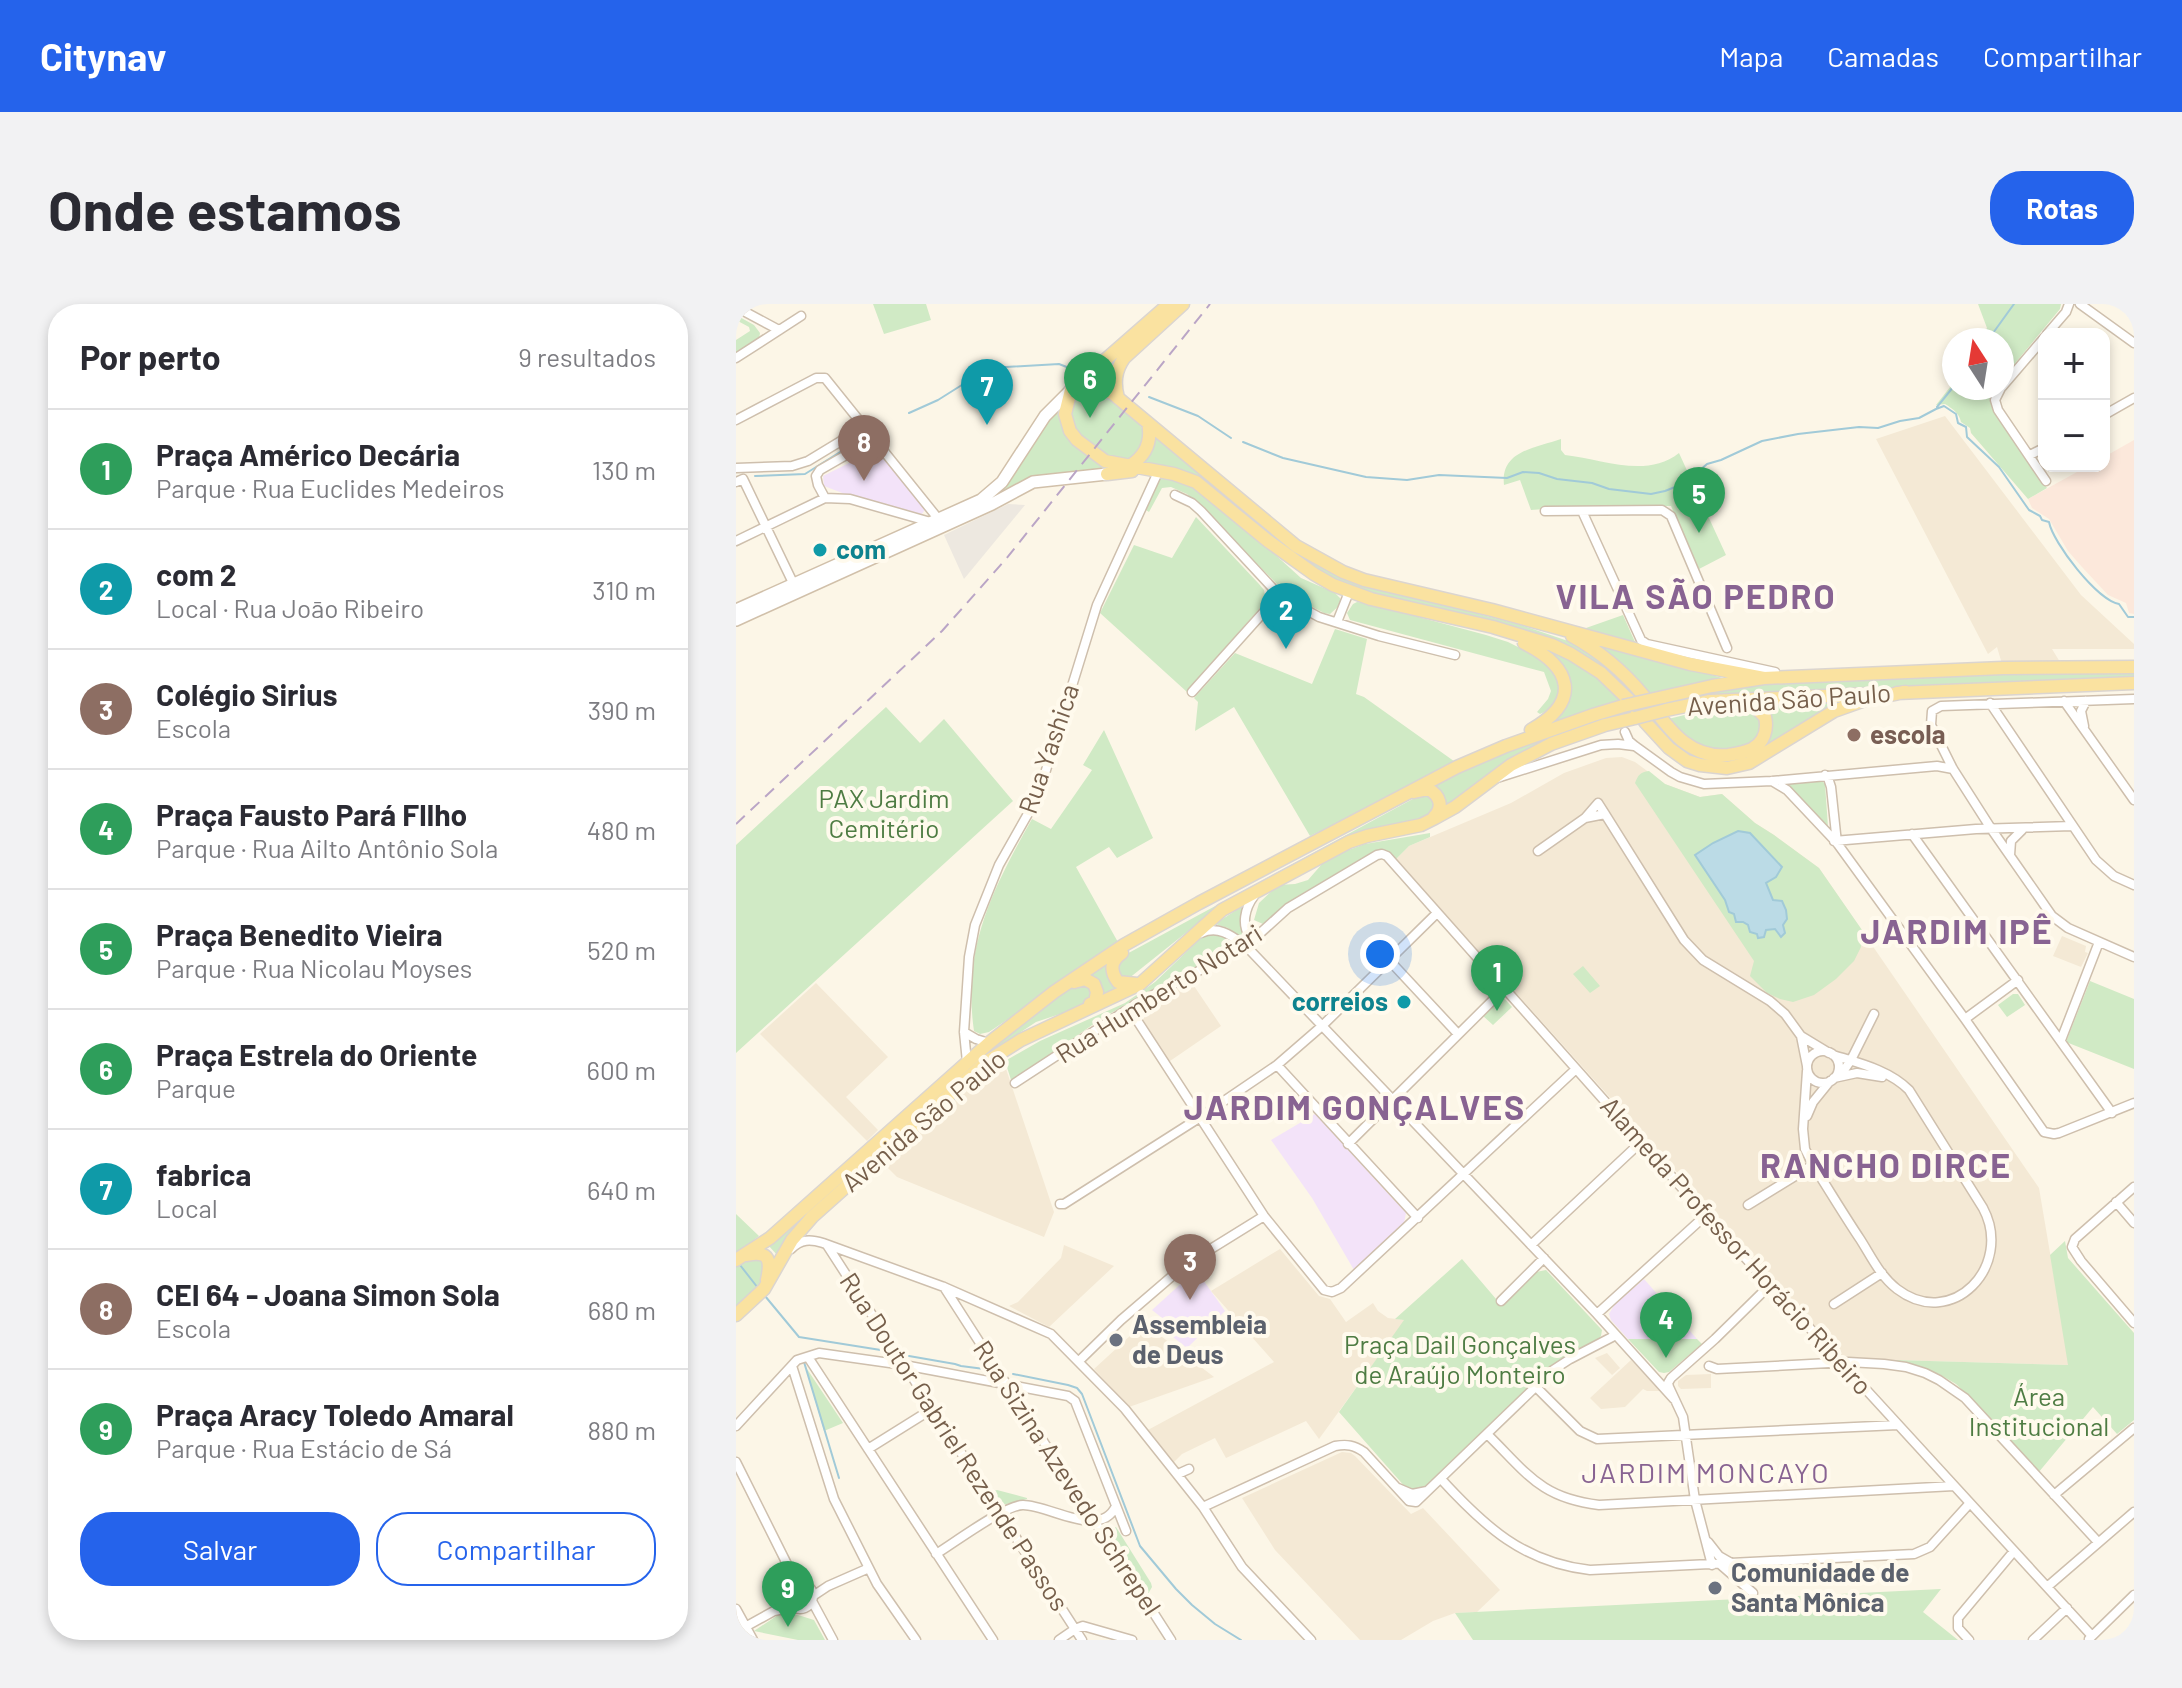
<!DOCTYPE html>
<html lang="pt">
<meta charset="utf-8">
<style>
body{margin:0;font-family:Barlow,sans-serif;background:#f2f2f3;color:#2b2b33}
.controls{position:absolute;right:24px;top:24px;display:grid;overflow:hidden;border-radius:16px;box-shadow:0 4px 12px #0003}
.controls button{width:72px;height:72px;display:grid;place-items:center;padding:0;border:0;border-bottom:2px solid #e1e1e2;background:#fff;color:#2b2b33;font:40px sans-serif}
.compass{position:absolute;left:1206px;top:24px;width:72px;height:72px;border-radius:50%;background:#fff;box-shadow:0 4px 12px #0003;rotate:348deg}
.you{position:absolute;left:644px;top:650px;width:28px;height:28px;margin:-20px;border:6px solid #fff;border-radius:50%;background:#1a73e8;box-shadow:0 0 0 12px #1a73e833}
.badge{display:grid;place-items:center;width:52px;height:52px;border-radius:50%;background:#2563eb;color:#fff;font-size:26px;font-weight:700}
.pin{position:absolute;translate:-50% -66px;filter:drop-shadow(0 2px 4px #0008)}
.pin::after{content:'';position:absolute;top:42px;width:28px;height:24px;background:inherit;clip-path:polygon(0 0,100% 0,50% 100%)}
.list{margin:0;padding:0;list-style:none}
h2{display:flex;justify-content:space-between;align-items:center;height:104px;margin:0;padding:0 32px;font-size:34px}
h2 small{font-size:26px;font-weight:400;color:#7c7c81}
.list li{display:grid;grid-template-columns:52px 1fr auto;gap:24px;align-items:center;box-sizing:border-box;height:120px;padding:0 32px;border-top:2px solid #e1e1e2}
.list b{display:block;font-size:30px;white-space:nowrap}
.list p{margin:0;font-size:26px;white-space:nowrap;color:#7c7c81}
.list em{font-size:26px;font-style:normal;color:#7c7c81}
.actions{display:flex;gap:16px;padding:24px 32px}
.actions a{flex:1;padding:18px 0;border:2px solid #2563eb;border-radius:32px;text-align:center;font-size:28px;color:#2563eb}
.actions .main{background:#2563eb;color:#fff}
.map{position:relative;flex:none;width:1398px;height:1336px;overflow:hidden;border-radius:32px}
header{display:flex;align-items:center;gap:48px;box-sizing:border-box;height:112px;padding:0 40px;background:#2563eb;color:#fff}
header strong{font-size:38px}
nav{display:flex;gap:44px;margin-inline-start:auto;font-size:28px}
.intro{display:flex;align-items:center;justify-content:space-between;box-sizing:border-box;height:192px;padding:0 48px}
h1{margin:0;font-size:56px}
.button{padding:20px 36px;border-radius:32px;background:#2563eb;color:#fff;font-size:28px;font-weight:700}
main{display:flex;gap:48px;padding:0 48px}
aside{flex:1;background:#fff;border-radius:32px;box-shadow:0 4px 12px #0003}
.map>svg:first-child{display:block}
.residential{fill:#f4e9d5}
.commercial{fill:#fce8db}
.industrial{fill:#ede8e0}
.education{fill:#f3e3f9}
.green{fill:#d0eac5}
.water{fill:#bbdbe6;stroke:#a1cad8;stroke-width:2}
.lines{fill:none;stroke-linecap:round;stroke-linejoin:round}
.stream{stroke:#a1cad8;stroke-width:2}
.minor-casing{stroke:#cebfad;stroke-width:11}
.secondary-casing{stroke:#d1c0aa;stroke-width:14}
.primary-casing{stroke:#dbd5d0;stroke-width:15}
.minor{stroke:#fff;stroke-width:8}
.secondary{stroke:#fff;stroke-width:11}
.primary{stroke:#fae2a0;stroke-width:12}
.rail{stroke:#baa5c6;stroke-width:2;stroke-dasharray:12 8;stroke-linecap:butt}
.primary-bridge-casing{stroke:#dbd5d0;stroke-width:15;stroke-linecap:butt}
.primary-bridge{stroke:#fae2a0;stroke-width:12}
.culture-dot{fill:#0f9aa8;stroke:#fffaed;stroke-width:3}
.education-dot{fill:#8d6e63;stroke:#fffaed;stroke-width:3}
.worship-dot{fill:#6b7280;stroke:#fffaed;stroke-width:3}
.labels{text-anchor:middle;stroke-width:8;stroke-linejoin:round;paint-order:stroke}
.culture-label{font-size:26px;font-weight:bold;fill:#0d838f;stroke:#fffaed;text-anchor:start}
.street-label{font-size:26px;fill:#765f4b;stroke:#fffaed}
.education-label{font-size:26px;font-weight:bold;fill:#785e54;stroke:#fffaed;text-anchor:start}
.park-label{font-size:26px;fill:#4e7c43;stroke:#fffaed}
.worship-label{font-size:26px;font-weight:bold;fill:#5b616d;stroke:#fffaed;text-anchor:start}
.neighbourhood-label{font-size:28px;letter-spacing:2px;fill:#886392;stroke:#fffaed}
.district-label{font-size:34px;font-weight:bold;letter-spacing:2px;fill:#886392;stroke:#fffaed}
</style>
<header>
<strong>Citynav</strong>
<nav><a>Mapa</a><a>Camadas</a><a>Compartilhar</a></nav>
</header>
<div class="intro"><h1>Onde estamos</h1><a class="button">Rotas</a></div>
<main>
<aside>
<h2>Por perto<small>9 resultados</small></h2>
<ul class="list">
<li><span class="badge" style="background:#2e9e5b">1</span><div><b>Praça Américo Decária</b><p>Parque · Rua Euclides Medeiros</p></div><em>130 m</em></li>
<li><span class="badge" style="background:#0f9aa8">2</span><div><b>com 2</b><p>Local · Rua Joāo Ribeiro</p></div><em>310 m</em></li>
<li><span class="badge" style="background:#8d6e63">3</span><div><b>Colégio Sirius</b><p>Escola</p></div><em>390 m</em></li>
<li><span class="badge" style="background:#2e9e5b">4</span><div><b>Praça Fausto Pará FIlho</b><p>Parque · Rua Ailto Antônio Sola</p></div><em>480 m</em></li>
<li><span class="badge" style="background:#2e9e5b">5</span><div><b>Praça Benedito Vieira</b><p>Parque · Rua Nicolau Moyses</p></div><em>520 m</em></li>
<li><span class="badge" style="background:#2e9e5b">6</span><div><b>Praça Estrela do Oriente</b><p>Parque</p></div><em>600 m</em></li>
<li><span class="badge" style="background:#0f9aa8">7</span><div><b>fabrica</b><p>Local</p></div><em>640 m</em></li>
<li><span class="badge" style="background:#8d6e63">8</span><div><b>CEI 64 - Joana Simon Sola</b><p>Escola</p></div><em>680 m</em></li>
<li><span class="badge" style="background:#2e9e5b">9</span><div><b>Praça Aracy Toledo Amaral</b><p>Parque · Rua Estácio de Sá</p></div><em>880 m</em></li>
</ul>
<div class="actions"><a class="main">Salvar</a><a>Compartilhar</a></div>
</aside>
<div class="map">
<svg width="1398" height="1336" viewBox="0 0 1398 1336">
<rect width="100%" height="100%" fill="#fcf6e7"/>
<!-- residential -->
<path class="residential" d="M1209 112 1345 291 1398 340V345H1316L1324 358 1266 360 1261 343 1252 350 1140 135Z
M886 453 899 458 929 480 964 493 986 490 1019 519 1038 531 1083 564 1303 884 1333 1061 1122 1055 1105 1051 660 555 673 542 775 499 828 469 870 454Z
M1326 632 1350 642 1349 648 1352 649 1345 663 1317 652Z
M454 676 485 722 434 757 431 756 404 710 403 705 405 702Z
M80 679 152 753 110 793 142 826 131 837 24 730Z
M266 753 318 908 308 933 161 873 146 858 182 830 202 808Z
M328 941 378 962 313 1023 273 1002 282 998 325 954Z
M544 945 583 992 594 995 610 1018 637 999 642 1007 652 1014 669 1016 583 1135 570 1117 490 1154 479 1134 446 1150 437 1159 410 1127 538 1058 475 987Z
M408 1019 478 1073 393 1103 358 1065Z
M871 1049 884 1064 876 1071 859 1054Z
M895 1056 921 1083 924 1087H911L907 1085 889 1103 865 1105 854 1094Z
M975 1070V1084L945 1085 942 1082V1077L950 1071Z
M606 1148 615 1149 619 1152 675 1210 687 1204 764 1286 741 1308 719 1309 697 1317 665 1336H624L539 1246 506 1194Z"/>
<!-- commercial -->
<path class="commercial" d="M1398 136V310L1393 309 1390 299 1372 291 1346 263 1332 247 1313 215 1296 204 1292 195 1352 162H1368V153Z"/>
<!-- industrial -->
<path class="industrial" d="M272 200 289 201 228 275 208 231Z"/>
<!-- education -->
<path class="education" d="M139 146 151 156 190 204 186 210 109 190 88 182 87 172Z
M579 810 670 909 668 919 618 966 576 894 535 836Z
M460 966 489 1007 451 1044 424 1023 430 1017 416 1006Z
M908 975 961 1035H892L875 1016 873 1010 879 1000Z"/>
<!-- green -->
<path class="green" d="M137 0H190L195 16 148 30Z
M1242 0H1325L1324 5 1266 75V36H1244L1251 24Z
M0 11 18 21 24 29 23 35 0 51V36L14 27 13 23 0 16Z
M1218 78V84H1259L1254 97 1259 109 1311 184 1292 195 1235 129 1234 124 1225 118C1223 109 1217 105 1209 100L1200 101Z
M353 88C369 89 373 94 385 104 392 109 400 115 404 121 408 127 408 133 406 140 400 169 362 150 348 138 342 132 338 124 333 117 337 101 334 92 353 88Z
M325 99 324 111 374 163 355 168 301 173 261 194H254Z
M421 131 537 228 532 233 477 185 404 161 414 149Z
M825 135V146L829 151C866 155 910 175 943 149L990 251 963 265 935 202H848L795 206 784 176 768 181C764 147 799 144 825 135Z
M426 174 442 177 462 184 501 216 565 274 599 289 604 294 605 300 594 310 588 309 550 289 451 190 435 183 426 184 413 208 410 206 423 176Z
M460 213 523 280 528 286 530 297 451 388 364 309 398 241 436 254Z
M540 232 576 258 609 275 785 321 832 337 863 356 903 392 896 394 857 359 634 289 592 274 537 236Z
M621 298 630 299 750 331 772 338 798 351 820 369 825 387 817 404 804 410 801 408 812 395 815 387 808 368 614 316 611 309 617 300Z
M887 311 899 338 894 339 854 330 850 324Z
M599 325 631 335 620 390 628 393 722 460 574 532 498 403 459 427 462 398 458 394 499 349 576 380Z
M846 336 994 376 911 392Z
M793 338C826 351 866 368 886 398L806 426C852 386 839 366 793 338Z
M1398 367V374L1086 387 921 404 918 400C988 381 1059 377 1130 374 1219 370 1309 369 1398 367Z
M1098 397V401L1012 456 984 461 948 450 915 421 922 419 968 452 1030 437 1023 400Z
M150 403 184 439 208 415 277 497 0 749V541Z
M1004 404 1013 405 1026 417 1020 439 984 448 957 441 932 415 957 409Z
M897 405 901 410 856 423 706 507 704 487 693 480C760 450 827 426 897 405Z
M368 426 417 534 381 554 373 543 340 563 383 640 253 728 244 730 238 727C226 644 256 586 296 515L315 525 356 466 347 461Z
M913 467 929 480 964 493 986 490 1019 519 1038 531 1083 564 1126 626 1125 643 1118 657 1100 675 1078 691 1057 698 1044 695 1031 689 1014 672 1018 657 899 479C902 471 904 468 913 467Z
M1085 476 1089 480 1092 523 1053 481 1054 479Z
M686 490 697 493 700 504 691 513 654 524 476 608 392 675 384 672C381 664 382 658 387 652Z
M694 529V533L673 542 660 555 652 548 637 550 555 597 540 612 527 620 518 616 523 599 542 581 559 580 572 576 586 560 607 548 629 540Z
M508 601 507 622 510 638 492 624 479 620Z
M485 629C492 632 498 635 497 644L492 649 421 684 366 714 335 736 325 747 276 779 269 757 304 737 389 699 419 678 465 634 473 630Z
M370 659 373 675 385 684 366 697 352 671Z
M847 662 864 682 854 689 837 670Z
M1354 677 1398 695V765L1330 738Z
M348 680 354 684 353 697 339 705 300 718 250 751 42 952 32 941C118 865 202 787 292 717 306 707 332 681 348 680Z
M1277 690H1282L1289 701 1271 713 1262 701Z
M766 692 776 703 757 721 746 711Z
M0 910 23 932 0 950Z
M1329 937 1332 954 1398 1029V1116L1381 1130 1357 1103 1302 1169 1246 1105 1220 1080 1203 1070 1158 1058V1056L1332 1061 1314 951Z
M21 952 30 962C25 982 17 989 0 1002V961L9 956Z
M726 955 766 1002 800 968 810 966 866 1026 865 1032 861 1037 808 1069 678 1193 603 1108 668 1016 659 1015Z
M892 1035H961L966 1040 933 1068 928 1069 923 1068Z
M69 1062 107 1119 88 1127Z
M261 1186 291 1194V1195L266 1201 258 1187Z
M380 1223 415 1279 416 1283 412 1290 370 1226Z
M1205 1285 1187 1308 1222 1336H737L719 1309Z
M45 1309 62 1311 78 1316 89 1336H62L18 1327Z"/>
<!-- water -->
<path class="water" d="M1002 527 1014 529 1046 563 1040 573 1030 579 1037 596 1046 597 1050 606 1051 615 1047 621 1049 629 1045 633 1039 625 1030 626 1028 633 1022 634 1021 630 1014 628 1012 621 1007 618H1000L998 610 993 608 989 596 959 551 977 539Z"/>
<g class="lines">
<!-- stream -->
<path class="stream" d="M1252 36 1278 0
M413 93 462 112 495 134
M1201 103 1218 82
M173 109 202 96 229 79 244 75 270 63 323 60 346 69
M507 138 547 154 630 173 671 176 703 171 771 174 787 168 803 169 821 175 856 179 873 185 915 190 929 187 949 179 971 160 985 156 1026 137 1062 130 1123 123 1142 124 1164 117 1183 114 1200 105 1208 102 1220 110 1222 119 1230 123 1231 133 1263 163 1293 206 1304 212 1306 216 1313 218C1317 239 1361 296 1383 300L1392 313H1398
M19 172 69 170 120 138
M4 961 22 984
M29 992 63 1033 151 1047
M173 1052 219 1060 225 1062 256 1066
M68 1058 103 1174
M277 1070 332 1081 341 1084 346 1090 404 1242 440 1285 456 1301 479 1320 505 1336"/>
<!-- minor casing -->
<g class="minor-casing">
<path id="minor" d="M1344 0 1398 39
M0 3 43 26
M1311 30 1330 8 1333 0
M0 54 65 12
M1266 83 1308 34
M1265 84 1259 96 1262 106 1310 177
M1368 111 1398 94
M0 116 80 74H89L204 217
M1294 151 1308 144
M0 164 56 162 72 157 128 123
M0 178 7 175 59 283
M439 191 456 199 465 207 543 291 583 313 643 332 719 351
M89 194 82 181 80 172 84 166 138 135
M809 207 926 206 935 212 991 344
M846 207 905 336 911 340 1039 368
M0 237 89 194 114 195 198 219
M601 318 613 288
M456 388 543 291
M1398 395 1205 402 1196 407 1195 421 1217 465 1256 526 1316 612 1332 624 1398 653
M1328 397 1398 496
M1254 399 1360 556 1378 572 1398 581
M1348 422 1345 407 1350 397
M889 428 893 437 899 442 935 468 944 473 968 480 1036 477 1201 462 1217 465
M1089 471 1092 474 1095 483 1101 539
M761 474 865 441 882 440 898 442
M1036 477 1051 486 1101 539 1229 715 1308 828 1318 830 1323 829 1398 799
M869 510 849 514 862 499 869 510 948 636 967 656 1034 697 1049 710 1065 732 1093 749
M1176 530 1376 809
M1098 537 1240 525 1336 522
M802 547 849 514
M1274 551 1275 537 1286 526
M518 592C509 604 505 621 514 633L521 634
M465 629C483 621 496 632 510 642L861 1010 938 1095
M653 656 722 730
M395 707 528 912 588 986 596 988 605 984 840 765
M1229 715 1282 676
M228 728 240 735 253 739
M1065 732 1071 762
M1325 736 1363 638
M1071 763a16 16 0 1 1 32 0a16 16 0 1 1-32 0Z
M231 758 228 728 233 653 239 621 263 561 302 492 361 301 423 166
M541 761 682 914
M1071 767 1067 825 1069 845 1077 861C1093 886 1108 911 1124 935 1135 952 1144 972 1161 985 1216 1027 1278 962 1247 904L1173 786C1153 766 1123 759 1097 751
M1104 772 1115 756 1138 710
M1098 774 1121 769 1146 773
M279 779 389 707H395L398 701 510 642 552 604 641 551 646 550 651 552 970 911 1356 1332
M1071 812 1077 798 1094 777
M612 840 769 684
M1398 883 1339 935 1336 943 1345 957 1398 1019
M1380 898 1398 919
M324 900H328L463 814 541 761 586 722 701 609
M1012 901 1077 861
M91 941 346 1336
M795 941 905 838
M55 945C65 935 74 935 87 939L208 983 315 1030 389 1105 467 1203 506 1263 575 1336
M208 983 435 1336
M765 997 808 954
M1098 1000 1146 969
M861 1010 970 911
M72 1053 257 1336
M343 1057 385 1016 449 961 528 912
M56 1062 98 1195 141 1280 180 1336
M973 1062 981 1065 1112 1058 1148 1060 1170 1063 1189 1069 1203 1076 1229 1094 1362 1238
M935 1074 932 1079 933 1083 947 1113 959 1196 976 1261
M935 1074 979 1035 1034 981
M800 1083 844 1127 861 1135 1162 1121
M0 1122 61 1056 83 1049 168 1061 332 1092 339 1097 390 1227
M751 1130C791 1169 804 1194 863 1201L1218 1182
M132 1145 196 1105
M0 1158 57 1272 65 1279
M442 1170 453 1165
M705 1175C748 1222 788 1259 854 1266L1178 1250 1194 1243 1234 1199
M662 1184 676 1190 691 1187
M1318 1191 1398 1124
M467 1203 599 1142C611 1140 618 1141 628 1148L673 1197 680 1198 817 1066 834 1055 880 1031
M972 1238 983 1252 997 1260 1002 1274
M200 1250C218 1239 269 1201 287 1201 314 1201 364 1236 380 1202
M985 1261 1017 1289
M51 1292a13 13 0 1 1 26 0a13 13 0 1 1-26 0Z
M1311 1283 1398 1208
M77 1292 92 1282 133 1264
M76 1297 97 1336
M0 1305 17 1336
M0 1328 38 1307 59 1303
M1353 1335 1398 1291
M323 1336 339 1325 347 1322 396 1336
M1233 1336 1222 1324V1314L1278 1247
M1297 1336 1331 1304"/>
</g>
<!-- secondary casing -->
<g class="secondary-casing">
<path id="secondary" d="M0 306 245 196 266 178 309 112 335 86
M0 316 256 200 297 178 371 170 380 167"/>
</g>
<!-- primary casing -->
<g class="primary-casing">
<path id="primary" d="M433 0 335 86 329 110 334 127 341 136 369 157 438 170 460 178 532 237 578 270 597 281 635 295 757 323 816 341 835 350 865 369 893 396 910 419 933 444 951 457 964 461 991 464 1013 459 1098 407 1129 396 1169 388
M338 85 358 83 376 89 560 242 607 268 628 276 756 306 954 360 1028 374
M382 94C378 79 379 67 388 54L447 0
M395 161C410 151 416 137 412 119
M371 170 396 167
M836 332C863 347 887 367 907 391 930 419 949 455 992 451 1000 450 1009 448 1016 445 1028 438 1032 426 1029 413L1017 401 1005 398
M788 339C836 363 846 397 795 426
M1161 389 1398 379
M927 393 976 382 1028 374 1267 364 1398 363
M930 406 974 397 1135 390
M678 488 692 485C704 491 708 503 698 513
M386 649C374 657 374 667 382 678L401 680
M338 678 349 675 358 680 361 688 359 698 354 700
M11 951C34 946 35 957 31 976
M0 956 34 934 253 739 318 688 388 641 463 599 721 463 770 442 857 411 887 402
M0 1011 28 985 56 936 76 913 250 758 285 736 404 680 486 606 613 538 631 532 685 521 699 514 719 503 775 461 815 440 869 421 899 414"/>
</g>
<!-- minor -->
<use href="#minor" class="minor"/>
<!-- secondary -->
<use href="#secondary" class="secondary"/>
<!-- primary -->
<use href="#primary" class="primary"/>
<!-- rail -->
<path class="rail" d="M0 520 206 327 270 255 474 0"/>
<!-- primary-bridge casing -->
<g class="primary-bridge-casing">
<path id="primary-bridge" d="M887 402 927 393
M899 414 930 406"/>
</g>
<!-- primary-bridge -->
<use href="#primary-bridge" class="primary-bridge"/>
</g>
<!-- markers -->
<g class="culture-dot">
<circle cx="84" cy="246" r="8"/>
<circle cx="668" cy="698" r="8"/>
</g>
<circle class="education-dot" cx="1118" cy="431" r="8"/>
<g class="worship-dot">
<circle cx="380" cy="1036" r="8"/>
<circle cx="979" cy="1284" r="8"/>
</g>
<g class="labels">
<!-- culture labels -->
<g class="culture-label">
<text x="100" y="255">com</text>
<text x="652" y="707" text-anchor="end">correios</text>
</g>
<!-- street labels -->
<g class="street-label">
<text transform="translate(1053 396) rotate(-4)" y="9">Avenida São Paulo</text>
<text transform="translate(313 445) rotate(-71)" y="9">Rua Yashica</text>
<text transform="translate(423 690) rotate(-32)" y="9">Rua Humberto Notari</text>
<text transform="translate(188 817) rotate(-40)" y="9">Avenida São Paulo</text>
<text transform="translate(1000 942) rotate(48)" y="9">Alameda Professor Horácio Ribeiro</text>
<text transform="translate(218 1138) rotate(57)" y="9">Rua Doutor Gabriel Rezende Passos</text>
<text transform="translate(331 1174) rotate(57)" y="9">Rua Sizina Azevedo Schrepel</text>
</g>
<!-- education labels -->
<g class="education-label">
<text x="1134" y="440">escola</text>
</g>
<!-- park labels -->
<g class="park-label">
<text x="148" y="504">PAX Jardim<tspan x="148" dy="30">Cemitério</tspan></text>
<text x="724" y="1050">Praça Dail Gonçalves<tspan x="724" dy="30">de Araújo Monteiro</tspan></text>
<text x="1303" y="1102">Área<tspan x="1303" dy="30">Institucional</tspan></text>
</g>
<!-- worship labels -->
<g class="worship-label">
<text x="396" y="1030">Assembleia<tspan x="396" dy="30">de Deus</tspan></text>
<text x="995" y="1278">Comunidade de<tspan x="995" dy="30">Santa Mônica</tspan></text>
</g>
<!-- neighbourhood labels -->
<g class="neighbourhood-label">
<text x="970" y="1179">JARDIM MONCAYO</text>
</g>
<!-- district labels -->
<g class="district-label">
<text x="960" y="305">VILA SÃO PEDRO</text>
<text x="1221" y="640">JARDIM IPÊ</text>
<text x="619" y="816">JARDIM GONÇALVES</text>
<text x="1150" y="874">RANCHO DIRCE</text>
</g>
</g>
</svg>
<div class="controls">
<button>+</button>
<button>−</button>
</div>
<svg class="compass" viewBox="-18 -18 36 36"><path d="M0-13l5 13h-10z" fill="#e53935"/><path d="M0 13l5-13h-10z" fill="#7c7c81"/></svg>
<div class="you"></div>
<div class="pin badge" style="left:761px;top:707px;background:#2e9e5b">1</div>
<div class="pin badge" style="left:550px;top:345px;background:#0f9aa8">2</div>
<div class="pin badge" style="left:454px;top:996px;background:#8d6e63">3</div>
<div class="pin badge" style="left:930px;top:1054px;background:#2e9e5b">4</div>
<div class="pin badge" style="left:963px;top:229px;background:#2e9e5b">5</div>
<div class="pin badge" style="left:354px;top:114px;background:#2e9e5b">6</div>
<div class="pin badge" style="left:251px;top:121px;background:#0f9aa8">7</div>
<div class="pin badge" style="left:128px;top:177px;background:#8d6e63">8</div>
<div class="pin badge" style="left:52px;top:1323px;background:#2e9e5b">9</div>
</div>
</main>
